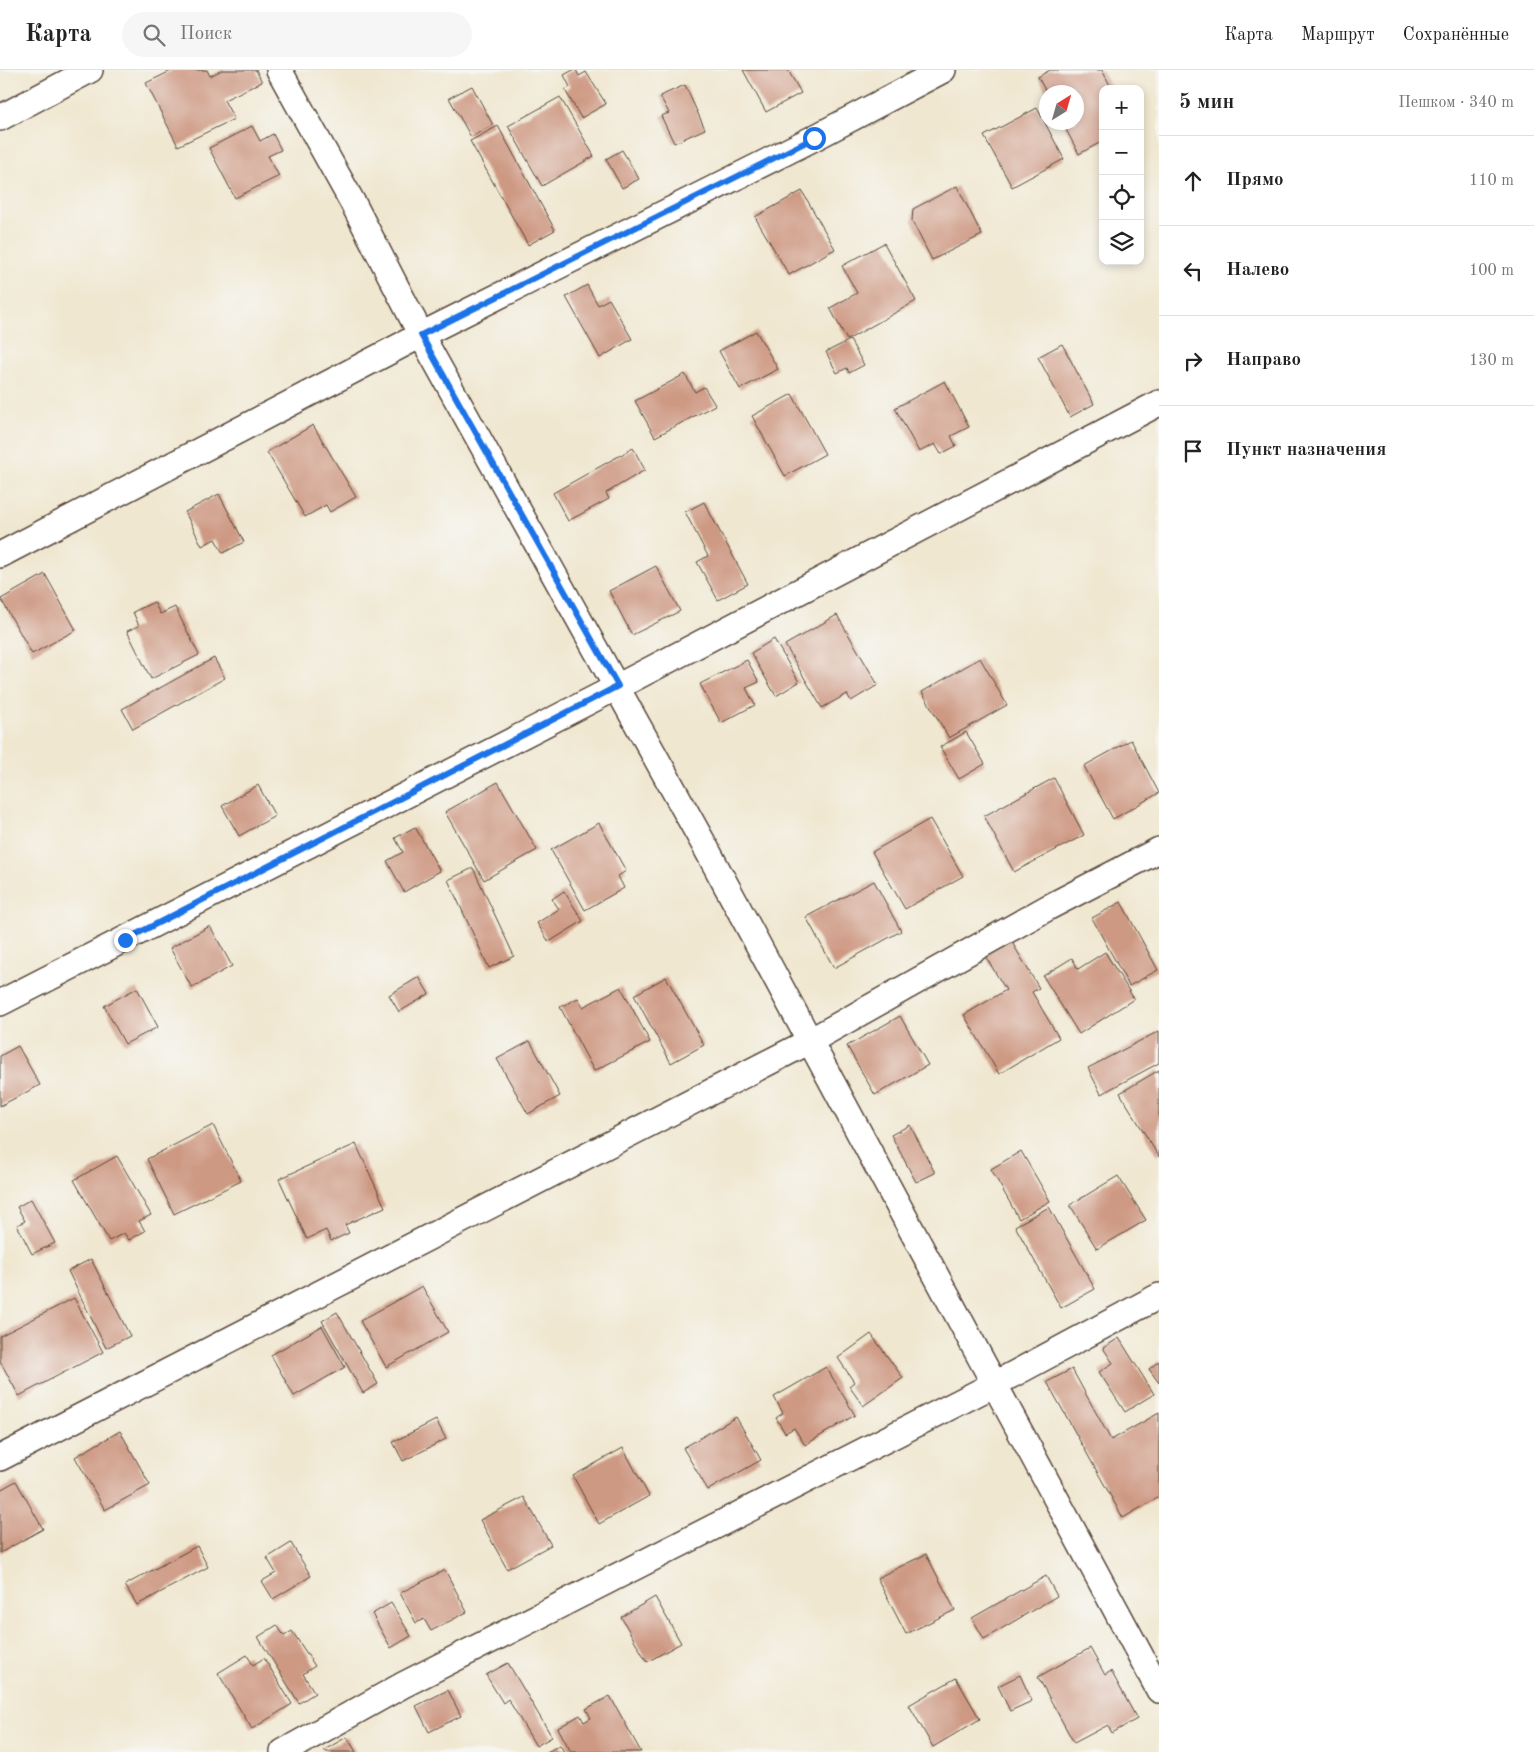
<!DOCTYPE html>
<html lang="ru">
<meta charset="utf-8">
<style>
body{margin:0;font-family:"Old Standard TT",serif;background:#f6f6f6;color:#222}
.controls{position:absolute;right:15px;top:15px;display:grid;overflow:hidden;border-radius:10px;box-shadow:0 2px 8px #0003}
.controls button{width:45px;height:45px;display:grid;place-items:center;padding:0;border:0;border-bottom:1px solid #e0e0e0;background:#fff;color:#222;font:25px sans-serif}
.compass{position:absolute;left:1039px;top:15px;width:45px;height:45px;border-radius:50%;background:#fff;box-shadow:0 2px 8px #0003;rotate:37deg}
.stop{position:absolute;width:15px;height:15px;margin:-11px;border:4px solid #1a73e8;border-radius:50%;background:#fff}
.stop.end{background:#1a73e8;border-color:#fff;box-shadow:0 1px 5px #0008}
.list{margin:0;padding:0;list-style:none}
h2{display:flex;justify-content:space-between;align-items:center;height:65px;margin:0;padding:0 20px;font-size:21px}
h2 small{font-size:16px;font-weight:400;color:#767676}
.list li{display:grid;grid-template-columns:32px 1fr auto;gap:15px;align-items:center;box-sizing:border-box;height:90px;padding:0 20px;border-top:1px solid #e0e0e0}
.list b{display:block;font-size:19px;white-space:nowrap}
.list em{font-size:16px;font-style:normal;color:#767676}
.icon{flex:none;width:28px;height:28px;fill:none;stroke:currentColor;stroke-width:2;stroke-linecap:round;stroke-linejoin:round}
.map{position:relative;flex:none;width:1159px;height:1682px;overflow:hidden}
header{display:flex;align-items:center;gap:30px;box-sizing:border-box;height:70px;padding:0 25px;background:#fff;border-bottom:1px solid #e0e0e0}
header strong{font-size:24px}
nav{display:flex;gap:28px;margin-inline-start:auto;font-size:18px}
.search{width:350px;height:45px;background:#f6f6f6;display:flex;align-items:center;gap:12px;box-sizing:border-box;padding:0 18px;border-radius:28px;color:#767676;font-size:19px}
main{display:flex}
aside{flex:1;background:#fff}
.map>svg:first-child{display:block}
.building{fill:#ce9983}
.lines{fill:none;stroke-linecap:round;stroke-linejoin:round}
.minor-casing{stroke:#564639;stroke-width:28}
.minor{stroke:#fff;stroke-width:25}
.route{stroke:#1a73e8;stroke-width:6}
</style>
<header>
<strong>Карта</strong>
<div class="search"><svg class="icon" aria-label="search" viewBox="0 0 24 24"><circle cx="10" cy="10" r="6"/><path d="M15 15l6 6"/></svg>Поиск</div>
<nav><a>Карта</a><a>Маршрут</a><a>Сохранённые</a></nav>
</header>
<main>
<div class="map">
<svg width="1159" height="1682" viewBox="0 0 1159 1682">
<rect width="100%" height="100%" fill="#f6f6f2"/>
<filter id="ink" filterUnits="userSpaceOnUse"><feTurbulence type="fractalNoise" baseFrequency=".02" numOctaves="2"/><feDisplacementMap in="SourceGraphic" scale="10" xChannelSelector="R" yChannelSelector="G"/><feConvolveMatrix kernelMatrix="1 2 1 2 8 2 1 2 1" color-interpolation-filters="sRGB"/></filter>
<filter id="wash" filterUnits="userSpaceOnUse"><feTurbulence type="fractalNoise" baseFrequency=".0096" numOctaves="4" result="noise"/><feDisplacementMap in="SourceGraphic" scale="20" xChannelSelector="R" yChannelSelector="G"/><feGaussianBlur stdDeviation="1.12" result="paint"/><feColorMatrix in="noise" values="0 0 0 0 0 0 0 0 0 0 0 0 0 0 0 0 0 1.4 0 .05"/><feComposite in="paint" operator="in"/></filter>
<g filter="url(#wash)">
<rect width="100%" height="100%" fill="#f0e7d0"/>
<g id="blocks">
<!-- building -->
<path class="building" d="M173 0H207L210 6 222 0H256L262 12 224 30 234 49 178 76 146 13Z
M573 0H576L579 6 586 2 606 34 581 48 565 20 570 17 564 5Z
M743 0H788L801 23 766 42Z
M1050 0H1102L1112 19H1103V71L1079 84 1062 52H1076V22H1046L1038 7Z
M685 15 705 59 674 73 661 46 669 43 660 26Z
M472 16 493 55 471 67 449 28Z
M560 27 594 86 542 116 508 56Z
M1037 38 1064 89 1012 117 984 66Z
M252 56 260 71 273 64 281 80 268 86 279 106 235 128 209 78Z
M498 56 555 160 528 175 470 71Z
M622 80 639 109 622 118 606 89Z
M957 116 982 165 932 190 912 151 913 139Z
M802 121 835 179 789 205 755 147Z
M884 173 916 231 847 270 830 238 857 223 842 196Z
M587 215 598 235 609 229 632 269 600 288 566 227Z
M756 261 778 299 740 319 719 281Z
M850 270 864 295 849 303 847 298 837 303 826 282Z
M1062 274 1094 334 1070 347 1038 287Z
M685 304 695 322 704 317 715 335 655 367 635 331Z
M945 311 969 357 951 366 956 376 941 384 935 374 919 382 895 338Z
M792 324 825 384 785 406 752 346Z
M313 355 356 427 330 442 326 435 305 447 267 382Z
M633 378 645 400 606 423 609 429 568 451 553 423Z
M219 424 244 472 223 483 215 469 202 476 185 442Z
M704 432 748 514 718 530 697 492 708 486 685 442Z
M656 496 680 541 632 565 609 521Z
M45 504 76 560 32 584 1 529Z
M154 532 160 544 175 537 199 585 151 609 127 561 139 556 133 542Z
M837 545 878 615 851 631 847 624 822 638 785 575Z
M774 569 799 612 776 626 751 583Z
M214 588 225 608 133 659 122 639Z
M980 588 1007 635 949 668 922 622Z
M747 590 759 612 746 618 755 635 721 653 700 614Z
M966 662 985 694 959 709 940 677Z
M1131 670 1159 723 1113 749 1084 696Z
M1054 708 1084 765 1014 802 984 746Z
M498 712 537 780 484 810 445 742Z
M258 715 275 746 239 766 222 736Z
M930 749 963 806 905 839 872 782Z
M599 753 626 801 618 806 624 818 585 840 551 780Z
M415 757 440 801 404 822 387 791 403 782 395 768Z
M473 798 514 886 489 898 448 810Z
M874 811 901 861 834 898 806 847Z
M564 821 583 851 549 872 537 853 559 839 552 829Z
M1121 832 1158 900 1129 916 1092 848Z
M210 856 232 896 192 918 170 878Z
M1010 869 1039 918 1032 922 1059 968 999 1004 964 945 1006 920 984 884Z
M1105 882 1134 929 1079 964 1043 906 1072 888 1078 899Z
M419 907 429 924 399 942 389 925Z
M666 907 704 975 671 993 634 925Z
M621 917 650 972 594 1001 560 937 578 928 583 937Z
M137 918 158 957 125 974 104 936Z
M900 946 928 995 875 1025 847 976Z
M1159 961V993L1101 1024 1088 998Z
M530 971 560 1026 528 1044 497 989Z
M18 976 40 1015 0 1036V986Z
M1159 1000V1087L1120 1023Z
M213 1055 241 1111 174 1144 147 1089Z
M910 1055 935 1103 916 1112 891 1065Z
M356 1074 385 1137 345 1155 349 1163 331 1171 326 1160 307 1169 279 1109Z
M1021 1081 1050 1131 1019 1149 991 1099Z
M117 1086 151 1145 139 1151 145 1161 129 1170 124 1163 109 1171 74 1110Z
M1118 1106 1146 1150 1097 1179 1070 1135Z
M31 1129 55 1173 32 1184 17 1155 25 1151 17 1137Z
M1049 1137 1095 1219 1061 1238 1015 1156Z
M91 1189 130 1266 106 1278 68 1201Z
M422 1216 448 1262 386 1297 360 1251Z
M74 1228 103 1282 19 1326 0 1291V1266Z
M337 1242 378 1314 363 1323 322 1251Z
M322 1256 345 1297 294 1326 271 1285Z
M871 1264 903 1308 863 1336 849 1316 854 1312 838 1288Z
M1119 1268 1154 1324 1125 1342 1099 1302 1113 1293 1103 1278Z
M1159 1291V1313L1149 1299Z
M826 1297 855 1345 805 1375 794 1358 785 1363 776 1348 783 1343 774 1327Z
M1072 1299 1111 1370 1159 1343V1427L1123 1448 1047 1312Z
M736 1347 761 1390 708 1420 683 1378Z
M436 1350 446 1369 403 1391 393 1372Z
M120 1361 150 1415 105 1440 75 1387Z
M623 1378 649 1426 599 1454 573 1406Z
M16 1411 43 1459 0 1483V1420Z
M524 1427 551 1475 507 1499 480 1450Z
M291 1473 311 1506 273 1529 262 1511 276 1503 267 1488Z
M197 1476 208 1497 137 1535 125 1515Z
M926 1484 955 1540 906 1564 877 1508Z
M445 1500 467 1542 431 1561 424 1549 416 1553 400 1523Z
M1046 1506 1057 1526 984 1569 972 1548Z
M655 1527 681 1573 647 1592 621 1547Z
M391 1533 411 1566 391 1578 372 1544Z
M277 1555 284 1566 292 1561 315 1596 303 1604 315 1623 299 1633 258 1567Z
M1090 1578 1105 1605 1111 1601 1137 1649 1112 1663 1108 1655 1074 1673 1038 1607Z
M247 1585 253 1595 264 1588 292 1634 252 1659 218 1603Z
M508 1593 552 1667 536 1676 508 1629 503 1633 486 1605Z
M1020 1605 1032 1631 1010 1641 998 1616Z
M956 1608 980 1649 933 1677 909 1635Z
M448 1620 461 1646 429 1662 416 1636Z
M610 1626 641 1682H571L558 1658 580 1645 584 1652 591 1648 586 1639Z
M347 1667 356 1682H326L324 1680Z
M560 1675 564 1682H547Z"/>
</g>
</g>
<g filter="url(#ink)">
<use href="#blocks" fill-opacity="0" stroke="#564639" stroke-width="1"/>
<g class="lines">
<!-- minor casing -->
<g class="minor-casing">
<path id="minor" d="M279 0 354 135 421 265 706 778 1159 1620
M0 48 90 0
M0 485 421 265 814 68 943 0
M0 933 617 617 1159 333
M0 1388 810 971 1049 837 1159 780
M283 1682 403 1615 995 1314 1159 1226"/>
</g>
<!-- minor -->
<use href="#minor" class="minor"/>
</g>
</g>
<g class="lines" filter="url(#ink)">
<!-- route -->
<path class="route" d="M125 870 618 616 421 265 814 68"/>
</g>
</svg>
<div class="controls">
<button>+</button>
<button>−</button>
<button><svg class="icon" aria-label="locate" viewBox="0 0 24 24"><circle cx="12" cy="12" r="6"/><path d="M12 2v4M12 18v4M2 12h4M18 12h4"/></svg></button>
<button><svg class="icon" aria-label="layers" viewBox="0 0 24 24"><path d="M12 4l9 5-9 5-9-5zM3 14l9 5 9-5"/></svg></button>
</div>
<svg class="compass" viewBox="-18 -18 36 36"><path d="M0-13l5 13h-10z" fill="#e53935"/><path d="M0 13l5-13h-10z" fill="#767676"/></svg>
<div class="stop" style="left:814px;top:68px"></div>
<div class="stop end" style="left:125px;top:870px"></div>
</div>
<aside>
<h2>5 мин<small>Пешком · 340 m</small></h2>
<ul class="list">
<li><svg class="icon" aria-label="ahead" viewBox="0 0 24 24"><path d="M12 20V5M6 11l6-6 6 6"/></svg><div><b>Прямо</b></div><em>110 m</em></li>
<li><svg class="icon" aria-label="left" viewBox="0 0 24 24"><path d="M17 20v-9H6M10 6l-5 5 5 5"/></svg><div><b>Налево</b></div><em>100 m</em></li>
<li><svg class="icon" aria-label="right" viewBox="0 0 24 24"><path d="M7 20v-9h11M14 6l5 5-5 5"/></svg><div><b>Направо</b></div><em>130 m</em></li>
<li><svg class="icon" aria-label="arrive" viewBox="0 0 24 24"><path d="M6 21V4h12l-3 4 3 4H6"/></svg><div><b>Пункт назначения</b></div></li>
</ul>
</aside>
</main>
